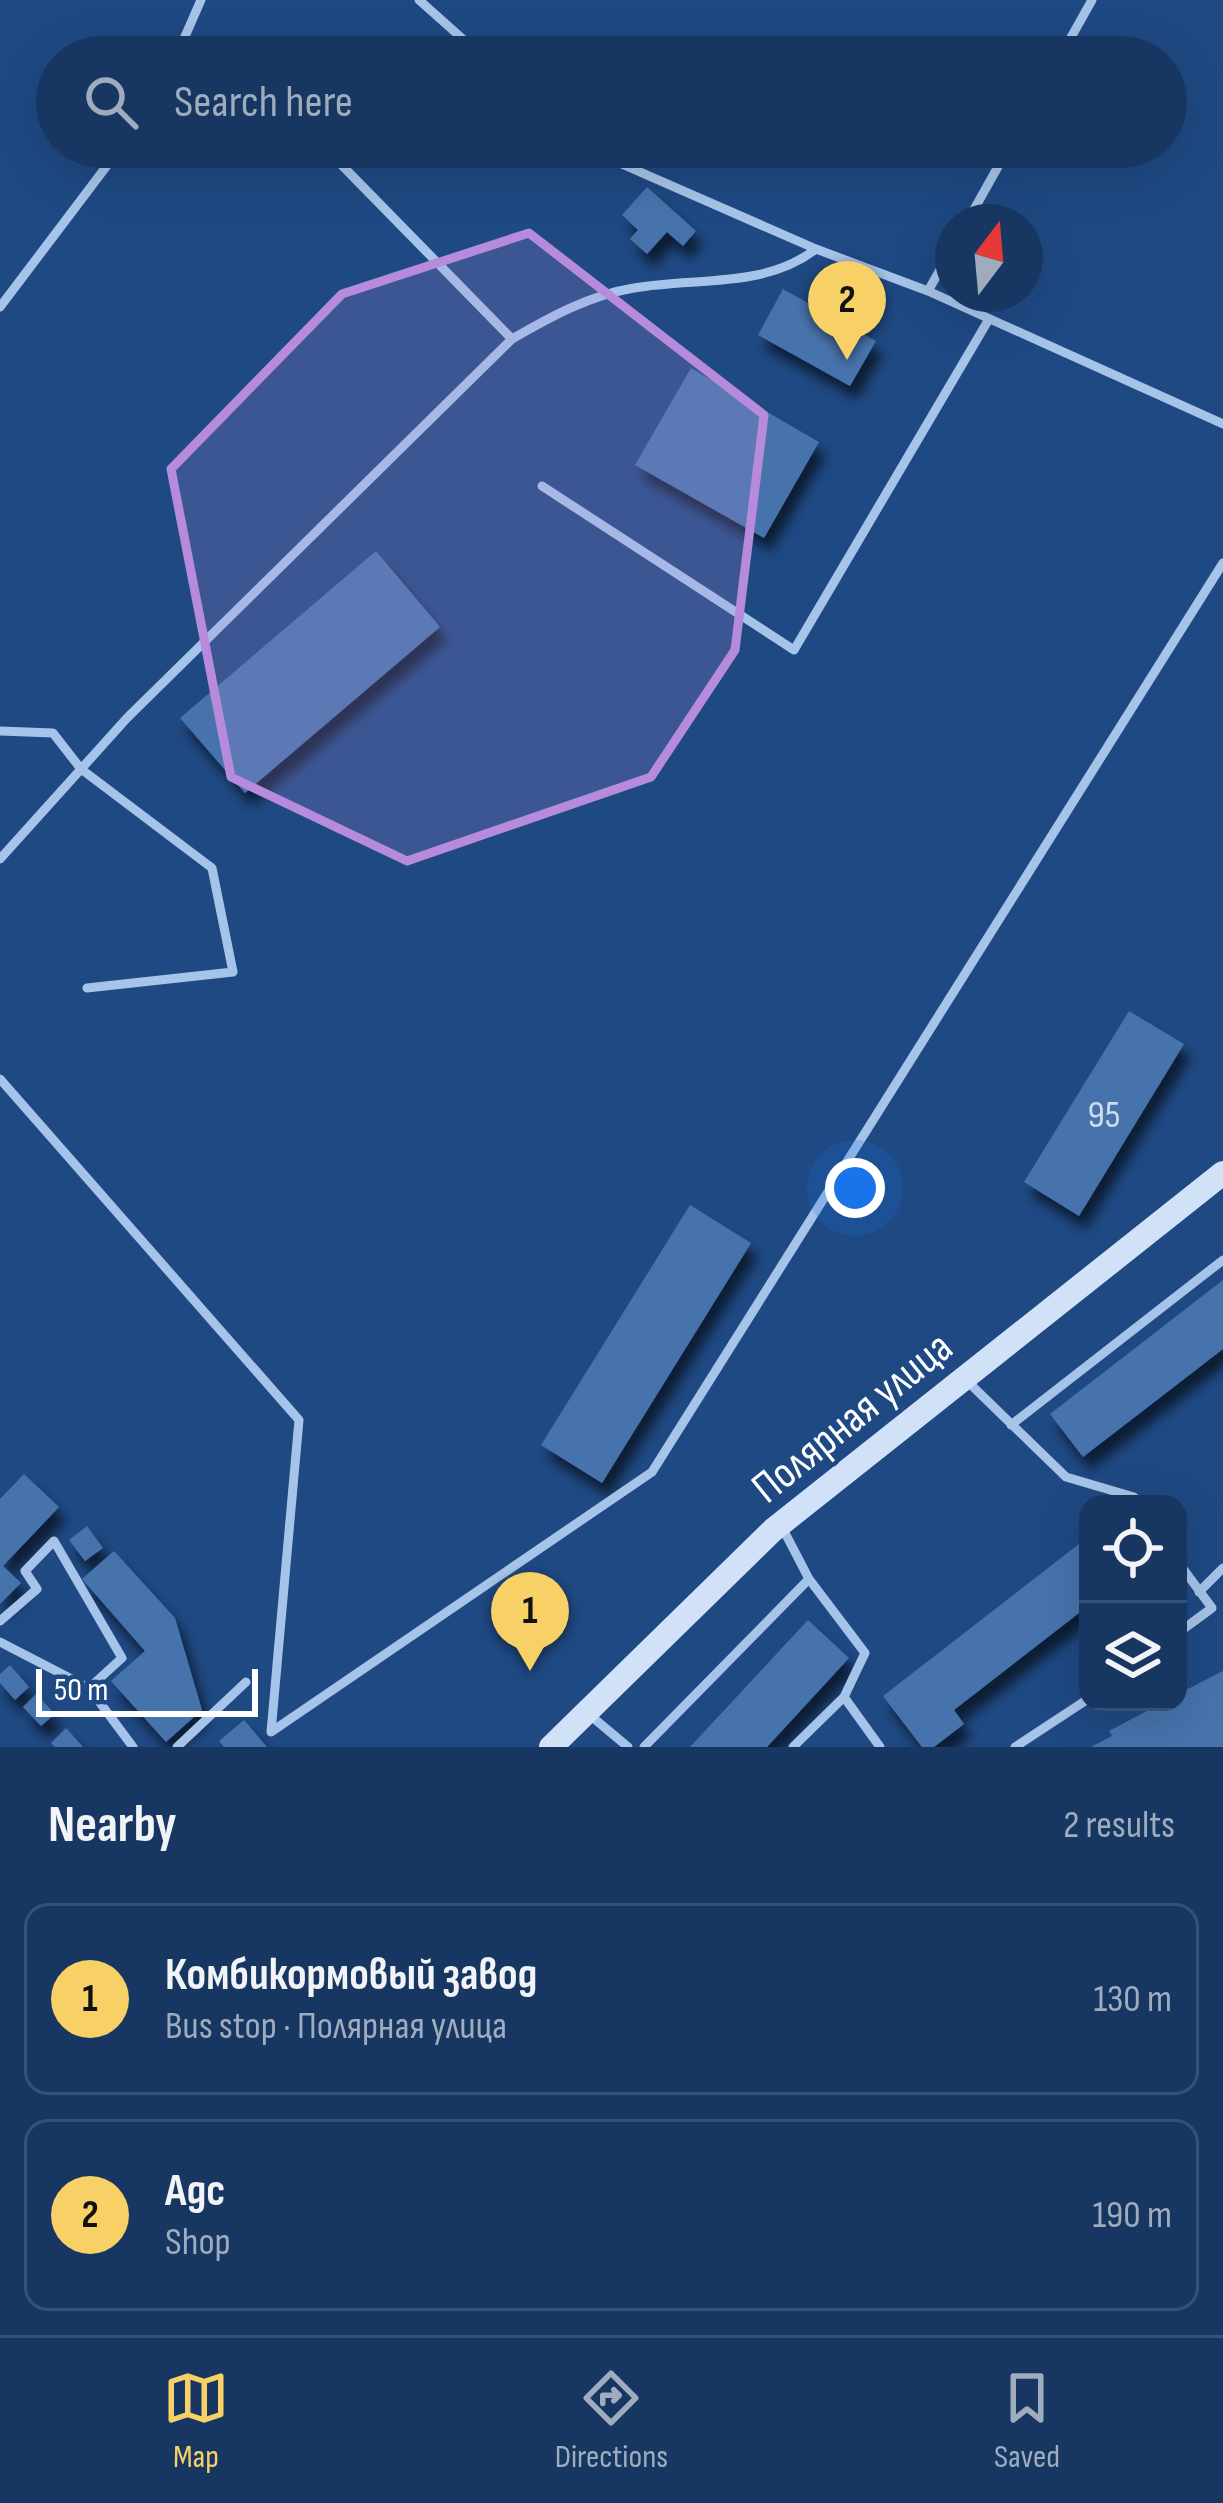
<!DOCTYPE html>
<meta charset="utf-8">
<style>
body{margin:0;font-family:"Sofia Sans Condensed",sans-serif;background:#24426b;color:#f1f3f6}
.controls{position:absolute;right:36px;bottom:36px;display:grid;overflow:hidden;border-radius:24px;box-shadow:0 12px 48px #0002}
.controls button{width:108px;height:108px;display:grid;place-items:center;padding:0;border:0;border-bottom:3px solid #365177;background:#173762;color:#f1f3f6;font:60px sans-serif}
.compass{position:absolute;left:935px;top:204px;width:108px;height:108px;border-radius:50%;background:#173762;box-shadow:0 12px 48px #0002;rotate:16deg}
.scale{position:absolute;left:36px;bottom:30px;width:222px;box-sizing:border-box;padding-left:12px;border:6px solid #fff;border-top:0;font-size:33px;line-height:42px;white-space:nowrap;color:#fff;-webkit-text-stroke:9px #1f4983;paint-order:stroke}
.you{position:absolute;left:855px;top:1188px;width:42px;height:42px;margin:-30px;border:9px solid #fff;border-radius:50%;background:#1a73e8;box-shadow:0 0 0 18px #1a73e833}
.badge{display:grid;place-items:center;width:78px;height:78px;border-radius:50%;background:#f7d066;color:#111;font-size:39px;font-weight:700}
.pin{position:absolute;translate:-50% -99px;filter:drop-shadow(0 3px 6px #0008)}
.pin::after{content:'';position:absolute;top:63px;width:42px;height:36px;background:inherit;clip-path:polygon(0 0,100% 0,50% 100%)}
.list{margin:0;padding:0;list-style:none}
h2{display:flex;justify-content:space-between;align-items:center;height:156px;margin:0;padding:0 48px;font-size:51px}
h2 small{font-size:39px;font-weight:400;color:#9eacbe}
.list li{display:grid;grid-template-columns:78px 1fr auto;gap:36px;align-items:center;box-sizing:border-box;height:192px;margin:0 24px 24px;padding:0 24px;border:3px solid #365177;border-radius:24px}
.list b{display:block;font-size:45px;white-space:nowrap}
.list p{margin:0;font-size:39px;white-space:nowrap;color:#9eacbe}
.list em{font-size:39px;font-style:normal;color:#9eacbe}
.icon{flex:none;width:66px;height:66px;fill:none;stroke:currentColor;stroke-width:2;stroke-linecap:round;stroke-linejoin:round}
.map{position:relative;flex:none;width:1223px;height:1747px;overflow:hidden}
.search{position:absolute;background:#173762;box-shadow:0 12px 48px #0002;left:36px;right:36px;top:36px;height:132px;display:flex;align-items:center;gap:30px;box-sizing:border-box;padding:0 42px;border-radius:66px;color:#9eacbe;font-size:45px}
.sheet{height:588px;background:#173762}
nav{display:flex;justify-content:space-around;align-items:center;box-sizing:border-box;height:168px;border-top:3px solid #365177;background:#173762;font-size:33px;color:#9eacbe}
nav a{display:grid;justify-items:center;gap:6px}
nav .on{color:#f7d066}
.map>svg:first-child{display:block}
.building{fill:#4773ac;filter:url(#shadow)}
.lines{fill:none;stroke-linecap:round;stroke-linejoin:round}
.lane{stroke:#a6c4e9;stroke-width:9}
.secondary{stroke:#d1e1f7;stroke-width:24}
.marked{fill:#b68bdc;fill-opacity:0.2;stroke:#b68bdc;stroke-width:9;stroke-linejoin:round}
.labels{text-anchor:middle;stroke-width:9;stroke-linejoin:round;paint-order:stroke}
.number-label{font-size:39px;fill:#d1dcea}
.street-label{font-size:45px;fill:#fff;stroke:#1f4983}
</style>
<div class="map">
<svg width="1223" height="1747" viewBox="0 0 1223 1747">
<defs>
<filter id="shadow"><feDropShadow dx="7" dy="13" stdDeviation="6" flood-color="#0009"/></filter>
</defs>
<rect width="100%" height="100%" fill="#1f4983"/>
<!-- building -->
<path class="building" d="M647 187 696 231 683 246 667 232 647 254 630 239 638 230 622 215Z
M783 289 876 341 850 386 758 335Z
M691 368 819 442 764 538 635 465Z
M376 551 440 627 245 793 180 718Z
M1129 1011 1184 1044 1079 1216 1024 1182Z
M690 1205 751 1243 602 1483 541 1445Z
M1223 1280V1349L1083 1457 1050 1414Z
M24 1474 59 1507 3 1566 21 1583 0 1604V1499Z
M87 1526 103 1548 85 1561 69 1540Z
M1088 1537V1606L954 1710 964 1724 934 1747H922L883 1696Z
M114 1551 175 1618 202 1710 166 1742 111 1681 145 1651 82 1579Z
M808 1620 849 1658 767 1747H690Z
M10 1665 29 1687 15 1700 0 1683V1674Z
M1223 1671V1747H1091L1112 1736 1109 1731 1164 1702H1178V1694Z
M36 1694 55 1714 41 1726 23 1707Z
M244 1720 267 1747H224L219 1741Z
M66 1728 83 1747H55L51 1743Z"/>
<g class="lines">
<!-- lane -->
<path class="lane" d="M419 0 483 57
M176 57 201 0
M233 57H236
M1060 57 1092 0
M324 147 512 339
M583 147 816 249 928 291 1223 424
M967 222 1009 147
M928 291 953 247
M0 307 121 147
M542 486 794 650 989 319
M0 731 53 733 81 769 212 868 233 972 87 988
M0 859 127 718 512 339C550 317 590 295 634 288 696 277 764 289 816 249
M0 1079 299 1420 271 1732 652 1472 1223 563
M965 1379 1066 1477 1134 1497 1139 1504
M1011 1425 1223 1260
M1178 1562 1212 1608 1178 1633
M809 1579 865 1653 844 1697 880 1747
M1199 1592 1223 1568
M0 1621 37 1589 25 1571 54 1541 122 1658 89 1688
M0 1642 89 1688 133 1747
M591 1716 628 1747
M177 1747 246 1682
M644 1747 809 1579 783 1529
M793 1747 844 1697
M1015 1747 1088 1699"/>
<!-- secondary -->
<path class="secondary" d="M551 1747 773 1530 1223 1173"/>
</g>
<!-- marked area -->
<path class="marked" d="M529 233 764 415 735 650 651 777 407 861 231 777 171 469 342 294Z"/>
<g class="labels">
<!-- number labels -->
<g class="number-label">
<text x="1104" y="1127">95</text>
</g>
<!-- street labels -->
<g class="street-label">
<text transform="translate(851 1416) rotate(-39)" y="16">Полярная улица</text>
</g>
</g>
</svg>
<div class="controls">
<button><svg class="icon" aria-label="locate" viewBox="0 0 24 24"><circle cx="12" cy="12" r="6"/><path d="M12 2v4M12 18v4M2 12h4M18 12h4"/></svg></button>
<button><svg class="icon" aria-label="layers" viewBox="0 0 24 24"><path d="M12 4l9 5-9 5-9-5zM3 14l9 5 9-5"/></svg></button>
</div>
<svg class="compass" viewBox="-18 -18 36 36"><path d="M0-13l5 13h-10z" fill="#e53935"/><path d="M0 13l5-13h-10z" fill="#9eacbe"/></svg>
<div class="scale">50 m</div>
<div class="you"></div>
<div class="pin badge" style="left:530px;top:1671px">1</div>
<div class="pin badge" style="left:847px;top:360px">2</div>
<div class="search"><svg class="icon" aria-label="search" viewBox="0 0 24 24"><circle cx="10" cy="10" r="6"/><path d="M15 15l6 6"/></svg>Search here</div>
</div>
<section class="sheet">
<h2>Nearby<small>2 results</small></h2>
<ul class="list">
<li><span class="badge">1</span><div><b>Комбикормовый завод</b><p>Bus stop · Полярная улица</p></div><em>130 m</em></li>
<li><span class="badge">2</span><div><b>Адс</b><p>Shop</p></div><em>190 m</em></li>
</ul>
</section>
<nav>
<a class="on"><svg class="icon" aria-label="map" viewBox="0 0 24 24"><path d="M3 6l6-2 6 2 6-2v14l-6 2-6-2-6 2zM9 4v14M15 6v14"/></svg>Map</a>
<a><svg class="icon" aria-label="directions" viewBox="0 0 24 24"><path d="M12 3l9 9-9 9-9-9zM9 14v-3h6M13 9l2 2-2 2"/></svg>Directions</a>
<a><svg class="icon" aria-label="saved" viewBox="0 0 24 24"><path d="M7 4h10v16l-5-4-5 4z"/></svg>Saved</a>
</nav>
